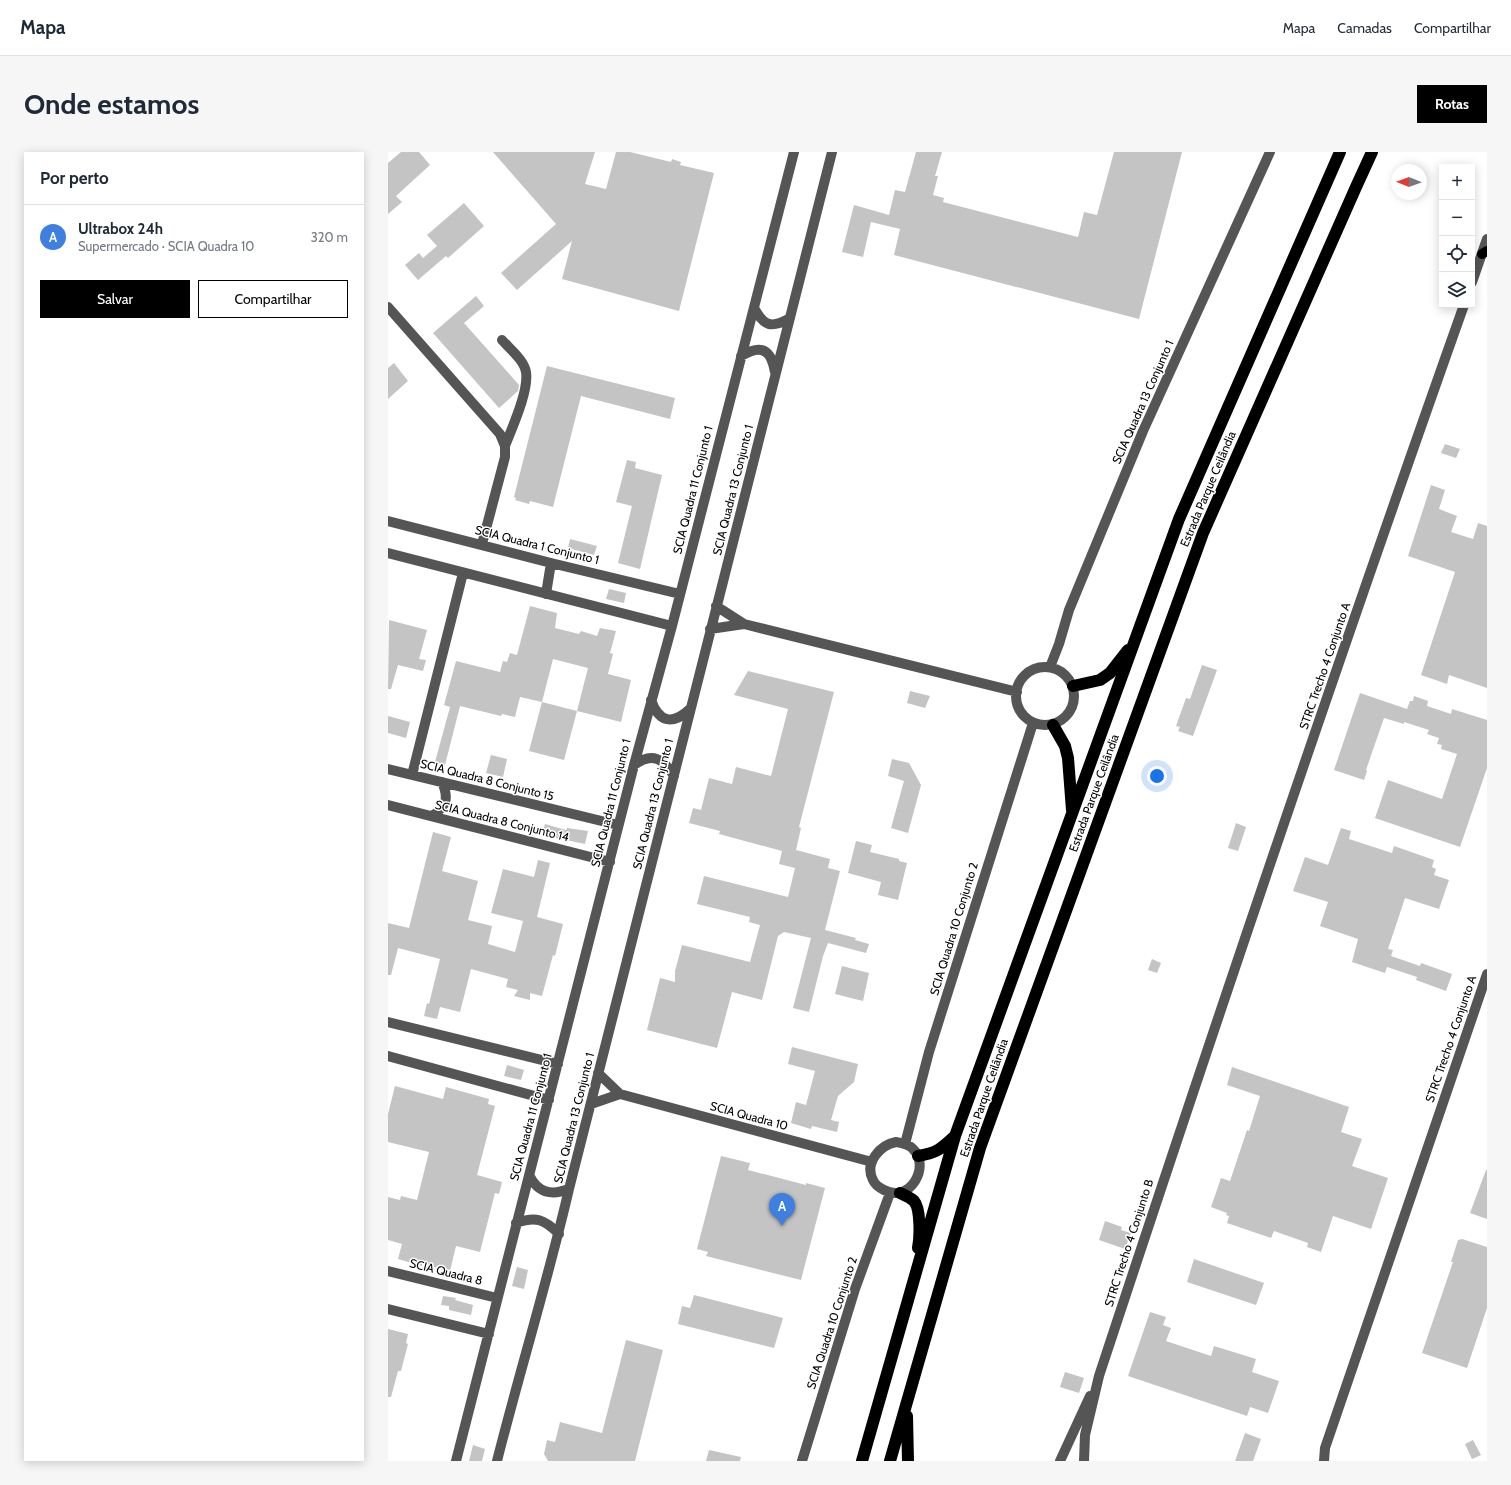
<!DOCTYPE html>
<html lang="pt">
<meta charset="utf-8">
<style>
body{margin:0;font-family:Cabin,sans-serif;background:#f6f6f7;color:#1f2937}
.controls{position:absolute;right:12px;top:12px;display:grid;overflow:hidden;border-radius:0px;box-shadow:0 2px 10px #0003}
.controls button{width:36px;height:36px;display:grid;place-items:center;padding:0;border:0;border-bottom:1px solid #e0e1e3;background:#fff;color:#1f2937;font:20px sans-serif}
.compass{position:absolute;left:1003px;top:12px;width:36px;height:36px;border-radius:50%;background:#fff;box-shadow:0 2px 10px #0003;rotate:271deg}
.you{position:absolute;left:769px;top:624px;width:14px;height:14px;margin:-10px;border:3px solid #fff;border-radius:50%;background:#1a73e8;box-shadow:0 0 0 6px #1a73e833}
.badge{display:grid;place-items:center;width:26px;height:26px;border-radius:50%;background:#000;color:#fff;font-size:13px;font-weight:700}
.pin{position:absolute;translate:-50% -33px;filter:drop-shadow(0 1px 2px #0008)}
.pin::after{content:'';position:absolute;top:21px;width:14px;height:12px;background:inherit;clip-path:polygon(0 0,100% 0,50% 100%)}
.list{margin:0;padding:0;list-style:none}
h2{display:flex;justify-content:space-between;align-items:center;height:52px;margin:0;padding:0 16px;font-size:17px}
h2 small{font-size:13px;font-weight:400;color:#747a83}
.list li{display:grid;grid-template-columns:26px 1fr auto;gap:12px;align-items:center;box-sizing:border-box;height:64px;padding:0 16px;border-top:1px solid #e0e1e3}
.list b{display:block;font-size:15px;white-space:nowrap}
.list p{margin:0;font-size:13px;white-space:nowrap;color:#747a83}
.list em{font-size:13px;font-style:normal;color:#747a83}
.actions{display:flex;gap:8px;padding:12px 16px}
.actions a{flex:1;padding:9px 0;border:1px solid #000;border-radius:0px;text-align:center;font-size:14px;color:#000}
.actions .main{background:#000;color:#fff}
.icon{flex:none;width:22px;height:22px;fill:none;stroke:currentColor;stroke-width:2;stroke-linecap:round;stroke-linejoin:round}
.map{position:relative;flex:none;width:1099px;height:1309px;overflow:hidden;border-radius:0px}
header{display:flex;align-items:center;gap:24px;box-sizing:border-box;height:56px;padding:0 20px;background:#fff;border-bottom:1px solid #e0e1e3}
header strong{font-size:19px}
nav{display:flex;gap:22px;margin-inline-start:auto;font-size:14px}
.intro{display:flex;align-items:center;justify-content:space-between;box-sizing:border-box;height:96px;padding:0 24px}
h1{margin:0;font-size:28px}
.button{padding:10px 18px;border-radius:0px;background:#000;color:#fff;font-size:14px;font-weight:700}
main{display:flex;gap:24px;padding:0 24px}
aside{flex:1;background:#fff;border-radius:0px;box-shadow:0 2px 10px #0003}
.map>svg:first-child{display:block}
.building{fill:#c4c4c4;fill-rule:evenodd}
.lines{fill:none;stroke-linecap:round;stroke-linejoin:round}
.minor{stroke:#555;stroke-width:10}
.major{stroke:#000;stroke-width:10}
.highway{stroke:#000;stroke-width:12}
.labels{text-anchor:middle;stroke-width:3;stroke-linejoin:round;paint-order:stroke}
.street-label{font-size:12px;fill:#000;stroke:#fff}
</style>
<header>
<strong>Mapa</strong>
<nav><a>Mapa</a><a>Camadas</a><a>Compartilhar</a></nav>
</header>
<div class="intro"><h1>Onde estamos</h1><a class="button">Rotas</a></div>
<main>
<aside>
<h2>Por perto<small></small></h2>
<ul class="list">
<li><span class="badge" style="background:#3f7fe0">A</span><div><b>Ultrabox 24h</b><p>Supermercado · SCIA Quadra 10</p></div><em>320 m</em></li>
</ul>
<div class="actions"><a class="main">Salvar</a><a>Compartilhar</a></div>
</aside>
<div class="map">
<svg width="1099" height="1309" viewBox="0 0 1099 1309">
<rect width="100%" height="100%" fill="#fff"/>
<!-- building -->
<path class="building" d="M13 0H31L42 13 8 44 14 50 0 62V11Z
M105 0H207L197 32 218 37 228 0H242L283 10 284 7 293 10 292 13 326 21 291 159 174 127 184 89 129 138 113 121 168 72Z
M528 0H554L547 24H550L545 43 556 46 555 50 690 85 696 60 709 63 726 0H794L751 167 506 103 512 77 483 70 475 105 454 100 466 53 501 63 507 38 517 40Z
M76 51 96 74 60 106 58 104 30 128 17 113 31 101 35 106 49 94 39 83Z
M88 144 96 154 76 171 131 233 130 239 111 256 45 181Z
M6 211 20 229 0 247V216Z
M159 214 287 246 282 267 193 244 165 355 142 349 141 352 127 348 128 346 126 345Z
M1057 292 1072 297 1068 306 1053 301Z
M239 308 248 310 247 316 274 323 252 417 230 411 244 354 228 350Z
M1043 333 1057 338 1051 357 1069 364 1063 380 1085 387 1090 371 1099 374V536L1061 523 1059 532 1033 523 1067 420 1020 404Z
M182 387 209 394 206 403 180 396Z
M221 437 238 441 236 451 218 447Z
M142 454 169 461 167 476 191 482 193 479 209 484 212 476 228 479 222 501 225 502 220 522 243 528 233 570 189 559 176 608 141 599 154 550 132 545 127 565 114 562 113 564 72 554 57 613 47 610 62 555 56 553 68 509 112 520 115 509 119 510 122 501 129 503ZM165 507 200 516 189 559 154 550Z
M1 468 39 478 31 507 38 508 35 519 10 513 3 537H0Z
M814 513 829 518 805 584 790 579 792 575 788 574 798 546 802 547Z
M360 519 446 540 411 675 413 676 408 698 442 707 440 716 452 719 437 778 468 786 467 788 481 792 478 801 440 791 435 804 421 860 405 856 423 786 396 780 390 784 374 848 344 840 329 896 259 878 272 826 287 830V819L294 793 362 810 372 773 361 770 362 765 309 752 316 724 400 745 407 716 391 712 394 699 331 682 332 679 301 671 305 656 313 658 321 626 344 632 348 615 383 624 400 557 346 543Z
M522 539 542 544 537 556 519 551Z
M972 541 1019 557 1022 549H1025L1026 544 1040 549 1039 554 1063 562 1064 557 1099 568V616L1072 695 987 666 1000 628 1054 647 1069 602 1053 597 1054 593 1049 592 1051 586 1039 582 1041 578 1016 570V572L996 566 978 618 979 619 976 628 946 618Z
M0 564 22 570 18 586 0 581Z
M103 603 119 607 115 625 98 621Z
M504 607 521 611 533 633 520 681 503 676 516 629 500 624Z
M848 671 858 675 850 699 840 696Z
M157 672 178 678 179 676 200 679 197 692 154 683Z
M953 676 963 679 961 687 1004 701 1006 694 1046 708 1044 715 1048 717 1046 723 1061 728 1051 757 1017 746 1000 797 1005 798 1003 804 1032 814 1033 811 1064 822 1058 839 1028 828 1029 825 999 815 997 821 964 810 970 787 932 774 940 750 905 739 917 705 940 713Z
M45 680 63 685 54 719 90 729 80 768 104 774 100 792 127 800 135 769 103 761 115 717 146 725 150 708 162 711 149 765 175 772 167 804 165 803 154 844 142 841V848L126 844 130 838 118 835 120 827 83 817 72 860 52 855 49 867 36 864 39 851 41 852 52 807 10 796 3 823H0V771L21 776Z
M468 689 484 693 482 700 511 707V709L519 711 510 748 490 743 493 730 460 721Z
M764 807 773 811 769 821 760 818Z
M454 814 481 821 475 849 447 842Z
M404 895 470 912 466 930 450 944 443 968 451 970 449 980 424 974 423 977 403 971 408 950 418 953 427 919 400 912Z
M119 913 136 918 133 928 116 924Z
M844 915 961 955 953 980 974 987 964 1014 1000 1026 983 1077 945 1064 933 1100 919 1095 920 1091 886 1079 883 1086 839 1071 841 1064 838 1063 839 1061 823 1055 833 1026 842 1029 859 978 861 979 872 944 839 933Z
M7 934 55 947 58 935 101 947 100 952 107 954 89 1023 114 1030 111 1042 107 1041 92 1100 68 1094 62 1119 34 1112V1114L10 1107 14 1092 0 1088V1045L12 1048 13 1044 29 1048 41 1000 0 990V962Z
M333 1004 362 1011 360 1018 418 1033V1031L437 1036 413 1128 318 1104 320 1100 309 1097Z
M1098 1018H1099V1067L1082 1061Z
M717 1069 734 1075 733 1078 743 1081 737 1097 711 1088Z
M1074 1087 1099 1095V1156L1079 1216 1034 1201 1065 1110H1063L1070 1088Z
M806 1107 876 1131 868 1153 799 1130Z
M129 1115 140 1118 136 1137 124 1134Z
M306 1143 395 1166 386 1196 290 1172 294 1154 302 1156Z
M55 1144 68 1146 67 1148 85 1153 83 1163 61 1158V1154L53 1153Z
M762 1160 778 1165 775 1173 783 1176 778 1189 823 1204 826 1194 868 1207 864 1220 891 1229 880 1261 862 1255 859 1264 740 1224Z
M0 1177 20 1182 18 1191 20 1192 13 1219H10L3 1245H0Z
M238 1188 275 1198 247 1309H160L156 1302 159 1288 167 1290 172 1270 214 1281Z
M677 1220 696 1226 691 1241 672 1235Z
M857 1281 873 1287 865 1309H847Z
M1085 1288 1093 1303 1084 1307 1077 1292Z
M85 1293 97 1297 94 1309H81Z
M321 1298 353 1305 352 1309H318Z"/>
<g class="lines">
<!-- minor -->
<path class="minor" d="M1084 130 1099 87
M0 155 112 282 117 294V305L94 392
M366 156C376 174 383 177 402 166
M114 188C122 197 136 208 138 220 141 239 124 276 117 294
M353 204C373 192 383 197 387 220
M0 369 163 411 292 442
M0 401 284 474
M158 442 163 411
M328 454 356 472 629 540
M322 477 356 472
M628 544a29 29 0 1 1 58 0a29 29 0 1 1-58 0Z
M662 515 671 492 681 458 755 279 882 0
M263 548C271 571 285 573 302 557
M246 613C264 600 275 606 286 624
M0 617 230 673
M24 623 75 421
M0 653 222 710
M44 664C59 654 61 646 54 630
M0 870 170 912
M0 904 161 948
M210 921 232 942 484 1010
M203 952 232 942
M508 990C514 991 521 992 525 997 543 1014 522 1052 496 1038 492 1036 487 1033 485 1028 476 1011 492 993 508 990Z
M517 992 541 900 645 571
M141 1023C150 1041 163 1044 181 1037
M128 1071C148 1064 156 1067 171 1082
M0 1119 109 1146
M0 1157 101 1182
M68 1309 246 613 284 474 406 0
M109 1309C132 1218 160 1128 181 1037L444 0
M414 1309 467 1137 502 1041
M672 1309 702 1244
M696 1309 697 1283 711 1224C829 866 950 508 1076 153
M936 1309 937 1296 1099 822"/>
<!-- major -->
<path class="major" d="M1094 102 1099 99"/>
<!-- highway -->
<path class="highway" d="M685 534 712 528 722 521 740 498
M665 573 677 594 680 606 684 658
M530 1004C549 1001 553 997 567 984
M512 1041C516 1043 522 1045 526 1049 533 1057 532 1086 530 1096
M519 1264 520 1309
M474 1309 567 984 771 422 791 367 952 0
M502 1309 592 996 815 381 968 35 984 0"/>
</g>
<g class="labels">
<!-- street labels -->
<g class="street-label">
<text transform="translate(755 250) rotate(-66)" y="4">SCIA Quadra 13 Conjunto 1</text>
<text transform="translate(820 337) rotate(-67)" y="4">Estrada Parque Ceilândia</text>
<text transform="translate(305 338) rotate(-76)" y="4">SCIA Quadra 11 Conjunto 1</text>
<text transform="translate(345 338) rotate(-76)" y="4">SCIA Quadra 13 Conjunto 1</text>
<text transform="translate(149 393) rotate(14)" y="4">SCIA Quadra 1 Conjunto 1</text>
<text transform="translate(937 514) rotate(-71)" y="4">STRC Trecho 4 Conjunto A</text>
<text transform="translate(99 628) rotate(14)" y="4">SCIA Quadra 8 Conjunto 15</text>
<text transform="translate(706 641) rotate(-70)" y="4">Estrada Parque Ceilândia</text>
<text transform="translate(223 651) rotate(-76)" y="4">SCIA Quadra 11 Conjunto 1</text>
<text transform="translate(265 652) rotate(-76)" y="4">SCIA Quadra 13 Conjunto 1</text>
<text transform="translate(114 669) rotate(14)" y="4">SCIA Quadra 8 Conjunto 14</text>
<text transform="translate(566 777) rotate(-73)" y="4">SCIA Quadra 10 Conjunto 2</text>
<text transform="translate(1063 887) rotate(-71)" y="4">STRC Trecho 4 Conjunto A</text>
<text transform="translate(596 946) rotate(-71)" y="4">Estrada Parque Ceilândia</text>
<text transform="translate(361 964) rotate(15)" y="4">SCIA Quadra 10</text>
<text transform="translate(143 965) rotate(-75)" y="4">SCIA Quadra 11 Conjunto 1</text>
<text transform="translate(186 966) rotate(-76)" y="4">SCIA Quadra 13 Conjunto 1</text>
<text transform="translate(741 1091) rotate(-72)" y="4">STRC Trecho 4 Conjunto B</text>
<text transform="translate(58 1120) rotate(14)" y="4">SCIA Quadra 8</text>
<text transform="translate(444 1171) rotate(-72)" y="4">SCIA Quadra 10 Conjunto 2</text>
</g>
</g>
</svg>
<div class="controls">
<button>+</button>
<button>−</button>
<button><svg class="icon" aria-label="locate" viewBox="0 0 24 24"><circle cx="12" cy="12" r="6"/><path d="M12 2v4M12 18v4M2 12h4M18 12h4"/></svg></button>
<button><svg class="icon" aria-label="layers" viewBox="0 0 24 24"><path d="M12 4l9 5-9 5-9-5zM3 14l9 5 9-5"/></svg></button>
</div>
<svg class="compass" viewBox="-18 -18 36 36"><path d="M0-13l5 13h-10z" fill="#e53935"/><path d="M0 13l5-13h-10z" fill="#747a83"/></svg>
<div class="you"></div>
<div class="pin badge" style="left:394px;top:1074px;background:#3f7fe0">A</div>
</div>
</main>
